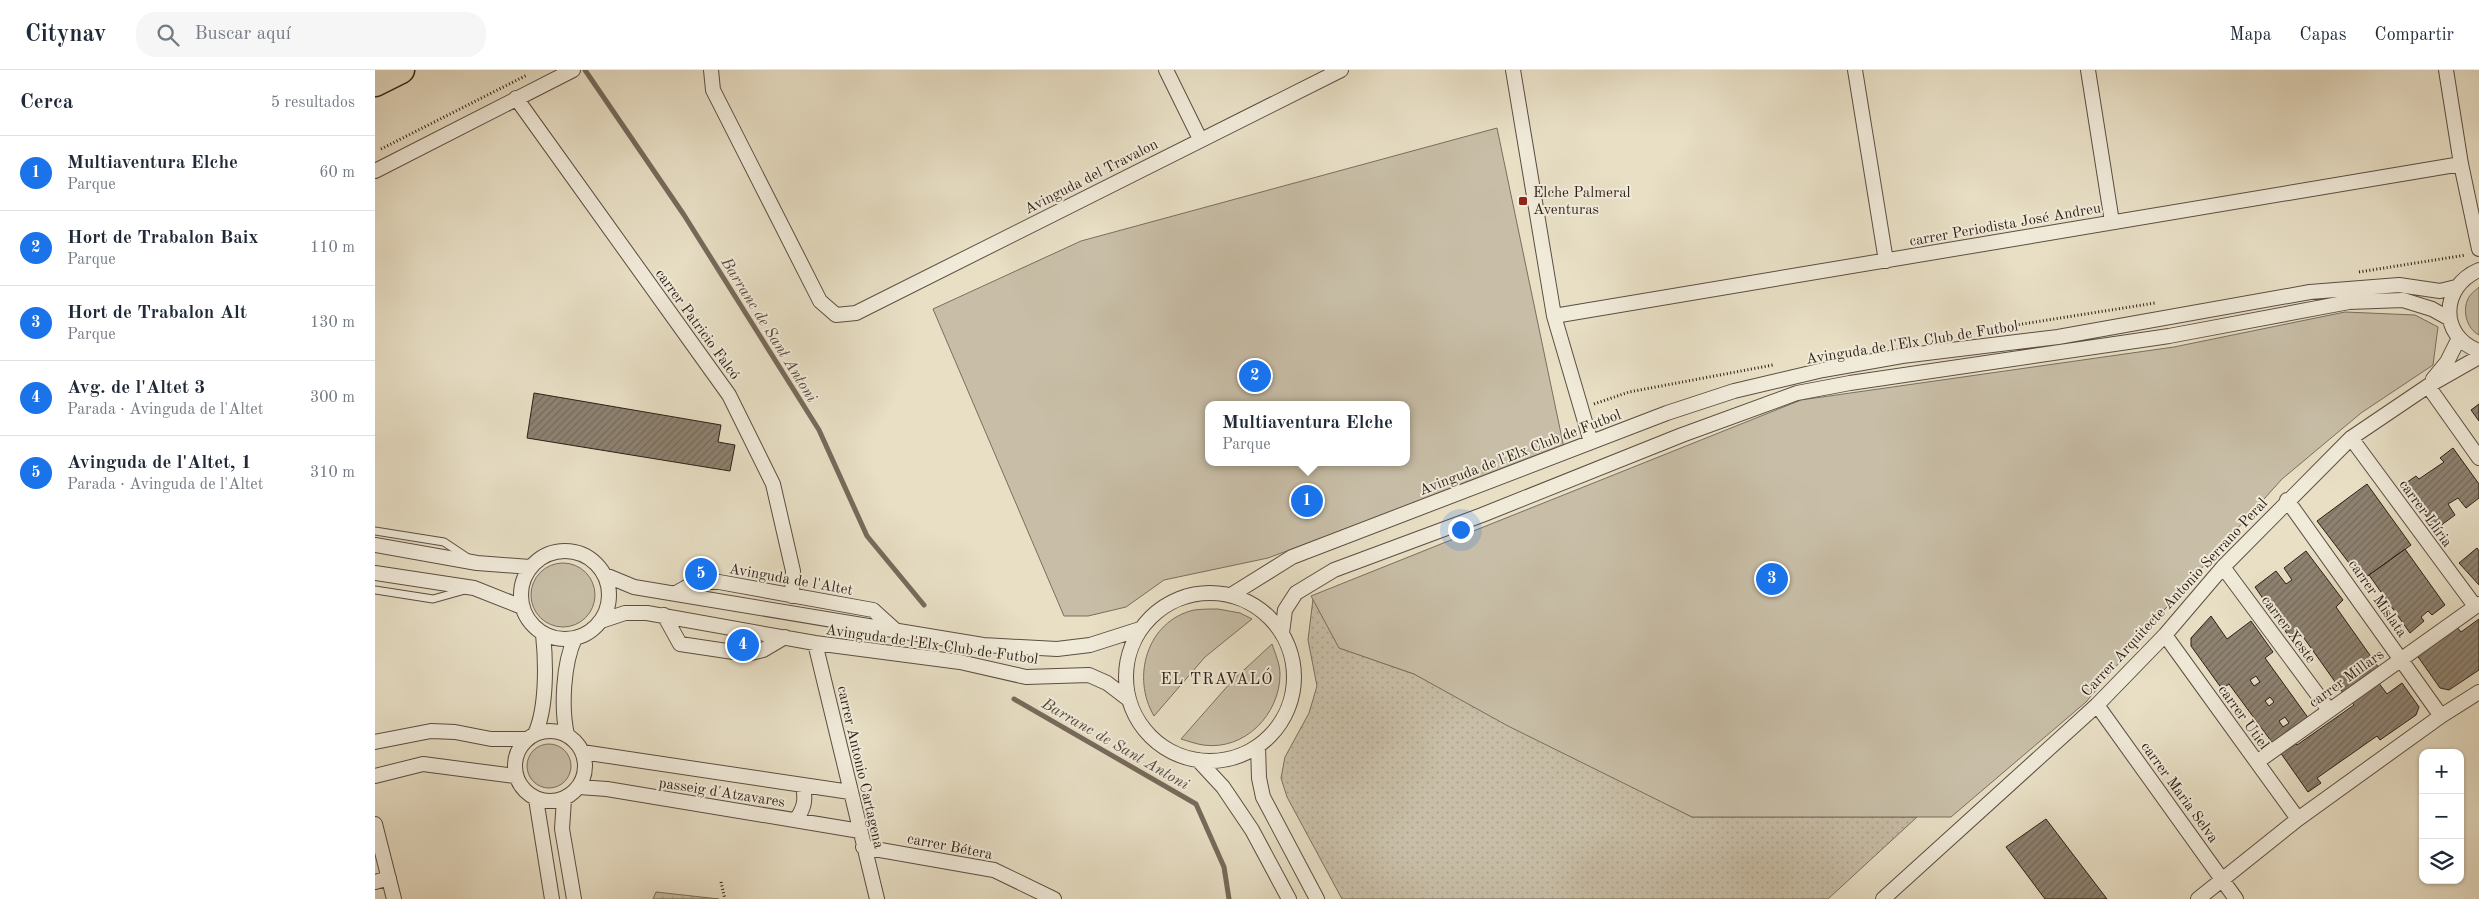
<!DOCTYPE html>
<html lang="es">
<meta charset="utf-8">
<style>
body{margin:0;font-family:"Old Standard TT",serif;background:#f6f6f7;color:#1f2937}
.controls{position:absolute;right:15px;bottom:15px;display:grid;overflow:hidden;border-radius:10px;box-shadow:0 1px 4px #0004}
.controls button{width:45px;height:45px;display:grid;place-items:center;padding:0;border:0;border-bottom:1px solid #e0e1e3;background:#fff;color:#1f2937;font:25px sans-serif}
.you{position:absolute;left:1085px;top:459px;width:18px;height:18px;margin:-12px;border:4px solid #fff;border-radius:50%;background:#1a73e8;box-shadow:0 0 0 8px #1a73e833}
.badge{display:grid;place-items:center;width:32px;height:32px;border-radius:50%;background:#1a73e8;color:#fff;font-size:16px;font-weight:700}
.pin{position:absolute;translate:-50% -50%;border:2px solid #fff;box-shadow:0 1px 5px #0006}
.popup{position:absolute;left:830px;top:331px;width:205px;height:65px;box-sizing:border-box;display:grid;place-content:center;border-radius:10px;background:#fff;filter:drop-shadow(0 1px 4px #0005);font-size:16px;white-space:nowrap;color:#747a83}
.popup b{font-size:19px;color:#1f2937}
.popup::after{content:'';position:absolute;left:50%;top:100%;margin-left:-10px;border:10px solid transparent;border-top-color:#fff}
.list{margin:0;padding:0;list-style:none}
h2{display:flex;justify-content:space-between;align-items:center;height:65px;margin:0;padding:0 20px;font-size:21px}
h2 small{font-size:16px;font-weight:400;color:#747a83}
.list li{display:grid;grid-template-columns:32px 1fr auto;gap:15px;align-items:center;box-sizing:border-box;height:75px;padding:0 20px;border-top:1px solid #e0e1e3}
.list b{display:block;font-size:19px;white-space:nowrap}
.list p{margin:0;font-size:16px;white-space:nowrap;color:#747a83}
.list em{font-size:16px;font-style:normal;color:#747a83}
.icon{flex:none;width:28px;height:28px;fill:none;stroke:currentColor;stroke-width:2;stroke-linecap:round;stroke-linejoin:round}
.map{position:relative;flex:none;width:2104px;height:829px;overflow:hidden}
header{display:flex;align-items:center;gap:30px;box-sizing:border-box;height:70px;padding:0 25px;background:#fff;border-bottom:1px solid #e0e1e3}
header strong{font-size:24px}
nav{display:flex;gap:28px;margin-inline-start:auto;font-size:18px}
.search{width:350px;height:45px;background:#f6f6f7;display:flex;align-items:center;gap:12px;box-sizing:border-box;padding:0 18px;border-radius:20px;color:#747a83;font-size:19px}
main{display:flex}
aside{flex:1;background:#fff}
.map>svg:first-child{display:block}
.grass{fill:url(#grass-dots);stroke:#7a6e5e}
.garden{fill:#c8bea7;stroke:#7a6e5e;fill-rule:evenodd}
.lines{fill:none;stroke-linecap:round;stroke-linejoin:round}
.stream{stroke:#776a5b;stroke-width:5}
.building{fill:url(#building-hatch);stroke:#2d1e15;fill-rule:evenodd}
.lane-casing{stroke:#5c4e41;stroke-width:9}
.street-casing{stroke:#5c4e41;stroke-width:16}
.highway-casing{stroke:#2d1e15;stroke-width:29}
.path{stroke:#2d1e15;stroke-width:3;stroke-dasharray:1 2.5;stroke-linecap:butt}
.lane{stroke:#f0ead9;stroke-width:7}
.street{stroke:#f0ead9;stroke-width:14}
.highway{stroke:#e8dfc5;stroke-width:26}
.poi-dot{fill:#8f2418;stroke:#f0ead9;stroke-width:2}
.labels{text-anchor:middle;stroke-width:4;stroke-linejoin:round;paint-order:stroke}
.street-label{font-size:15px;fill:#2d1e15;stroke:#f0ead9}
.poi-label{font-size:15px;fill:#2d1e15;stroke:#f0ead9;text-anchor:start}
.water-label{font-size:16px;font-style:italic;fill:#584a3e;stroke:#f0ead9}
.neighbourhood-label{font-size:16px;letter-spacing:1px;fill:#2d1e15;stroke:#f0ead9}
</style>
<header>
<strong>Citynav</strong>
<div class="search"><svg class="icon" aria-label="search" viewBox="0 0 24 24"><circle cx="10" cy="10" r="6"/><path d="M15 15l6 6"/></svg>Buscar aquí</div>
<nav><a>Mapa</a><a>Capas</a><a>Compartir</a></nav>
</header>
<main>
<aside>
<h2>Cerca<small>5 resultados</small></h2>
<ul class="list">
<li><span class="badge">1</span><div><b>Multiaventura Elche</b><p>Parque</p></div><em>60 m</em></li>
<li><span class="badge">2</span><div><b>Hort de Trabalon Baix</b><p>Parque</p></div><em>110 m</em></li>
<li><span class="badge">3</span><div><b>Hort de Trabalon Alt</b><p>Parque</p></div><em>130 m</em></li>
<li><span class="badge">4</span><div><b>Avg. de l'Altet 3</b><p>Parada · Avinguda de l'Altet</p></div><em>300 m</em></li>
<li><span class="badge">5</span><div><b>Avinguda de l'Altet, 1</b><p>Parada · Avinguda de l'Altet</p></div><em>310 m</em></li>
</ul>
</aside>
<div class="map">
<svg width="2104" height="829" viewBox="0 0 2104 829">
<defs>
<pattern id="grass-dots" width="8" height="8" patternUnits="userSpaceOnUse" patternTransform="scale(1.25)"><rect width="8" height="8" fill="#c8bea7"/><path d="M2 2h.1M6 6h.1" fill="none" stroke="#aca38f" stroke-width="1.8" stroke-linecap="round"/></pattern>
<pattern id="building-hatch" width="6" height="6" patternUnits="userSpaceOnUse" patternTransform="scale(1.25)"><rect width="6" height="6" fill="#8e8271"/><path d="M-1 1l2-2M0 6l6-6M5 7l2-2" fill="none" stroke="#746a5c"/></pattern>
</defs>
<rect width="100%" height="100%" fill="#e8dfc5"/>
<filter id="stains"><feTurbulence type="fractalNoise" baseFrequency=".004" numOctaves="4"/><feColorMatrix values="0 0 0 0 .2 0 0 0 0 .09 0 0 0 0 .02 0 0 0 .5 -.17"/></filter>
<radialGradient id="worn" r=".72"><stop offset=".6" stop-color="#630" stop-opacity="0"/><stop offset="1" stop-color="#630" stop-opacity=".3"/></radialGradient>
<!-- grass -->
<path class="grass" d="M938 529 965 578 1039 604 1317 747H1542L1453 829H967L912 727 906 708 910 687 934 643 942 616 933 570Z
M281 822 344 829H278Z"/>
<!-- garden -->
<path class="garden" d="M1122 58 1189 378 893 488 789 510 751 537 713 546H689L558 239 706 171ZM833 335H1031V392H833Z
M2104 217V265C2092 259 2087 241 2093 229 2094 225 2101 220 2104 217Z
M1970 242 2040 245 2063 257 2058 295 1986 343 1907 409 1781 549 1711 632 1576 747H1317L1133 656 1039 604 964 578 936 526 1426 330 1799 277Z
M156 525a32 32 0 1 1 64 0a32 32 0 1 1-64 0Z
M843 539 865 543 877 549 830 587 779 646C756 607 772 551 819 540 827 539 835 539 843 539Z
M897 574C900 583 905 594 905 604 905 644 870 681 828 675 821 674 813 671 806 669L857 611Z
M152 696a22 22 0 1 1 44 0a22 22 0 1 1-44 0Z"/>
<g class="lines">
<!-- stream -->
<path class="stream" d="M210 0 309 145 444 360 492 466 549 535
M639 629 821 734 849 797 854 829"/>
</g>
<!-- building -->
<path class="building" d="M159 323 346 355 343 372 360 375 355 401 152 368Z
M2104 334V351L2096 340Z
M2078 378 2104 414V428L2091 438 2083 428 2073 434 2080 445 2061 459 2028 415 2041 406 2044 409 2069 392 2065 388Z
M1992 414 2036 475 1987 510 1942 451Z
M2102 478 2104 481V515L2084 493Z
M2030 479 2070 535 2057 545 2053 541 2046 547 2049 551 2035 563 1994 505Z
M1931 481 1968 530 1961 537 2004 598 1968 623 1924 561 1915 568 1880 517 1901 501 1911 514 1917 510 1909 498Z
M1836 546 1852 569 1876 551 1898 582 1890 588 1934 649 1899 675 1854 614 1847 619 1816 576V568ZM1881 606 1885 612 1879 616 1875 610ZM1895 627 1899 632 1894 636 1890 631ZM1910 647 1914 653 1908 657 1904 651Z
M2104 549V600L2074 620 2065 618 2041 584 2081 556 2086 562Z
M2003 612 2012 624 2027 613 2044 637 2041 645 2005 670 2002 666 1942 708 1946 713 1933 722 1905 682 1919 672 1922 675 1979 635 1976 631Z
M1671 749 1732 829H1670L1631 777Z"/>
<g class="lines">
<!-- lane casing -->
<g class="lane-casing">
<path id="lane" d="M0 461 69 472 93 488
M0 520 58 529 90 520"/>
</g>
<!-- street casing -->
<g class="street-casing">
<path id="street" d="M336 0 338 20 445 231 461 245 481 243 966 0
M791 0 825 69
M1138 0 1179 246 1216 372
M1480 0 1511 191
M1713 0 1737 152
M2071 0 2086 94 2104 179
M141 28 354 325 398 414 418 501 417 526
M0 101 198 0
M2104 200C2066 216 2063 266 2104 281
M1179 246 2086 94
M2058 309 2072 292 2084 268
M2053 316 2104 388
M1976 368 2100 536
M1912 430 2066 646
M0 475 102 493 155 497
M146 525a44 44 0 1 1 88 0a44 44 0 1 1-88 0Z
M1848 497 1954 640
M0 503 99 518 147 537
M230 505 259 517 608 575 682 579 715 575 765 559
M301 523 321 512H344L498 540 519 559
M751 607a84 84 0 1 1 168 0a84 84 0 1 1-168 0Z
M856 525 917 487 1292 343 1359 321 1448 300 1527 286 1683 267 1935 222 2024 215 2065 221 2081 217
M289 545 305 574 372 584 388 580 410 567
M226 551 250 543H272L440 573 585 592 651 607 714 605 732 613 753 629
M907 563 910 540 921 523 959 500 1107 445 1307 365 1422 323 1475 313 1794 266 1974 232 2028 230 2057 239 2075 249
M1790 565 1923 749
M440 573 502 829
M1722 635 1861 829
M140 696a35 35 0 1 1 70 0a35 35 0 1 1-70 0Z
M160 664C172 638 171 592 168 564
M192 665C186 638 188 594 200 568
M0 672 56 661 80 662 116 669H152
M883 676 884 708 888 727 942 829
M207 682 475 722
M823 690 848 717 877 760 914 829
M1882 692 2104 534
M0 706 48 694 140 706
M204 717 232 719 485 761
M161 729 177 829
M189 729 187 759 199 829
M421 750C429 738 431 731 428 716
M0 754 19 829
M488 777 619 800 679 829
M0 812 14 808
M1508 829 1722 635 1790 565 1848 497 1976 368 2053 316 2104 287
M1823 829 1923 749 2066 646 2104 622"/>
</g>
<!-- highway casing -->
<g class="highway-casing">
<path id="highway" d="M0 13 26 0"/>
</g>
<!-- path -->
<path class="path" d="M6 79 152 5
M1984 202 2091 185
M1616 259 1780 233
M1219 334 1254 322 1398 295
M346 812 350 829"/>
<!-- lane -->
<use href="#lane" class="lane"/>
<!-- street -->
<use href="#street" class="street"/>
<!-- highway -->
<use href="#highway" class="highway"/>
</g>
<!-- markers -->
<rect class="poi-dot" x="1143" y="126" width="10" height="10" rx="2.5"/>
<g class="labels">
<!-- street labels -->
<g class="street-label">
<text transform="translate(716 106) rotate(-27)" y="5">Avinguda del Travalon</text>
<text transform="translate(1630 154) rotate(-10)" y="5">carrer Periodista José Andreu</text>
<text transform="translate(323 254) rotate(54)" y="5">carrer Patricio Falcó</text>
<text transform="translate(1537 272) rotate(-9)" y="5">Avinguda de l'Elx Club de Futbol</text>
<text transform="translate(1145 382) rotate(-21)" y="5">Avinguda de l'Elx Club de Futbol</text>
<text transform="translate(2051 443) rotate(54)" y="5">carrer Llíria</text>
<text transform="translate(416 509) rotate(10)" y="5">Avinguda de l'Altet</text>
<text transform="translate(1799 527) rotate(-47)" y="5">Carrer Arquitecte Antonio Serrano Peral</text>
<text transform="translate(2003 528) rotate(55)" y="5">carrer Mislata</text>
<text transform="translate(1914 559) rotate(53)" y="5">carrer Xeste</text>
<text transform="translate(557 574) rotate(8)" y="5">Avinguda de l'Elx Club de Futbol</text>
<text transform="translate(1971 608) rotate(-36)" y="5">carrer Millars</text>
<text transform="translate(1869 647) rotate(54)" y="5">carrer Utiel</text>
<text transform="translate(486 697) rotate(77)" y="5">carrer Antonio Cartagena</text>
<text transform="translate(347 722) rotate(9)" y="5">passeig d'Atzavares</text>
<text transform="translate(1805 722) rotate(54)" y="5">carrer Maria Selva</text>
<text transform="translate(575 776) rotate(11)" y="5">carrer Bétera</text>
</g>
<!-- poi labels -->
<g class="poi-label">
<text x="1158" y="127">Elche Palmeral<tspan x="1158" dy="17">Aventuras</tspan></text>
</g>
<!-- water labels -->
<g class="water-label">
<text transform="translate(395 259) rotate(58)" y="6">Barranc de Sant Antoni</text>
<text transform="translate(741 673) rotate(30)" y="6">Barranc de Sant Antoni</text>
</g>
<!-- neighbourhood labels -->
<g class="neighbourhood-label">
<text x="842" y="614">EL TRAVALÓ</text>
</g>
</g>
<rect width="100%" height="100%" filter="url(#stains)"/>
<rect width="100%" height="100%" fill="url(#worn)"/>
</svg>
<div class="controls">
<button>+</button>
<button>−</button>
<button><svg class="icon" aria-label="layers" viewBox="0 0 24 24"><path d="M12 4l9 5-9 5-9-5zM3 14l9 5 9-5"/></svg></button>
</div>
<div class="you"></div>
<div class="pin badge" style="left:932px;top:431px">1</div>
<div class="popup"><b>Multiaventura Elche</b>Parque</div>
<div class="pin badge" style="left:880px;top:306px">2</div>
<div class="pin badge" style="left:1397px;top:509px">3</div>
<div class="pin badge" style="left:368px;top:575px">4</div>
<div class="pin badge" style="left:326px;top:504px">5</div>
</div>
</main>
